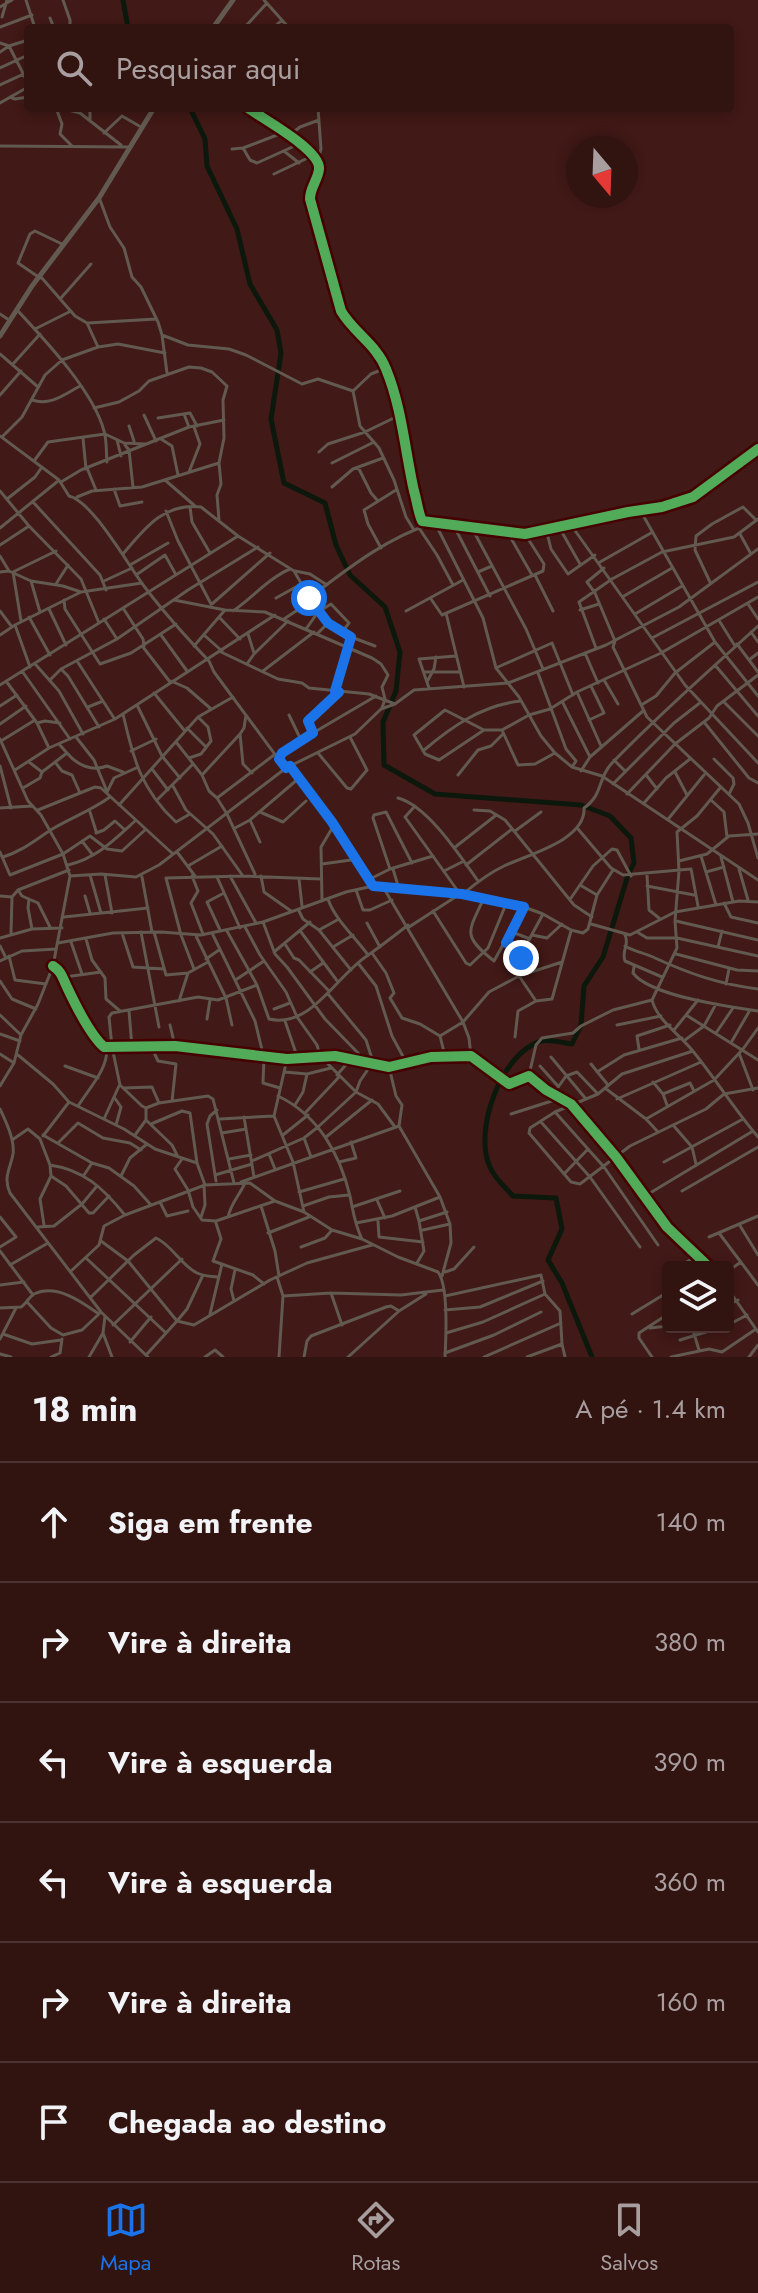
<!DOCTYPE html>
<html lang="pt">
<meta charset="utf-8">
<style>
body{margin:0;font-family:Jost,sans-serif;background:#391c19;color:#f1f3f6}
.controls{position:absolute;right:24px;bottom:24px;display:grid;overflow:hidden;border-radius:8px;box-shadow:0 4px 12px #0003}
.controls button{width:72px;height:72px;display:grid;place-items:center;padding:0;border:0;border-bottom:2px solid #4c3230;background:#311310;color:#f1f3f6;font:40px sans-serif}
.compass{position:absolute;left:566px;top:136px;width:72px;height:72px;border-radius:50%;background:#311310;box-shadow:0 4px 12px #0003;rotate:161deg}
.stop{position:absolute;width:24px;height:24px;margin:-18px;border:6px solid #1a73e8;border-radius:50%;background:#fff}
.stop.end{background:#1a73e8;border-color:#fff;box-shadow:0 2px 8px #0008}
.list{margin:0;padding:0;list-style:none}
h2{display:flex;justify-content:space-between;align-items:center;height:104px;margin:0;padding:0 32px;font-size:34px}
h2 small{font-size:26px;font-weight:400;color:#a89e9f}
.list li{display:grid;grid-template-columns:52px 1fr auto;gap:24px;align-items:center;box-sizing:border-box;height:120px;padding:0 32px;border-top:2px solid #4c3230}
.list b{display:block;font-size:30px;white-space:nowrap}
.list em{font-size:26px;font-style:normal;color:#a89e9f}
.icon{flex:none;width:44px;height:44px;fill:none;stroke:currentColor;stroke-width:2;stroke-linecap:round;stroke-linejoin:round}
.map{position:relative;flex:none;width:758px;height:1357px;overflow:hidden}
.search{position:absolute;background:#311310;box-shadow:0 4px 12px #0003;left:24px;right:24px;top:24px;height:88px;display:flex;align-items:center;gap:20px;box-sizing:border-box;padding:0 28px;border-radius:8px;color:#a89e9f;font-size:30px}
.sheet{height:824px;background:#311310}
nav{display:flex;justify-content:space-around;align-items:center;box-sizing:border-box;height:112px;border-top:2px solid #4c3230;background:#311310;font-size:22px;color:#a89e9f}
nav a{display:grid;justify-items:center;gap:4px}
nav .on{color:#1a73e8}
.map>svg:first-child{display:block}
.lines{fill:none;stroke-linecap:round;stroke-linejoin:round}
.river{stroke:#0d180d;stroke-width:5}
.minor{stroke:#625950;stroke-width:3}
.tertiary{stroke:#625950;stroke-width:5}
.cycleway-casing{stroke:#470000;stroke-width:15}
.cycleway{stroke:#51ab58;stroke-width:10}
.route{stroke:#1a73e8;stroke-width:10}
</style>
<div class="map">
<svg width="758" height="1357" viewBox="0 0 758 1357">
<rect width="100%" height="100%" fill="#411916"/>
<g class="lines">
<!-- river -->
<path class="river" d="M123 0 128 28
M190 108 205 139 207 166 237 229 250 284 277 330 281 353 271 419 284 483 325 503 336 545 350 575 385 607 400 652 396 691 383 722 384 765 435 794 581 805 610 816 631 838 634 863 628 875 603 957 584 986 581 1025 572 1044C563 1043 550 1039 541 1041 501 1053 473 1131 490 1167 494 1178 506 1188 513 1196L556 1198 562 1229 548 1260 562 1283 592 1357"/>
<!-- minor -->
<path class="minor" d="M26 0 35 28
M63 0 70 20V28
M264 0 289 28
M0 7 12 0
M2 17 7 0
M50 18 54 28
M0 27 32 15
M244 28 267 3
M273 28 282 20
M0 43 9 46 28 83
M0 52 9 46 28 40
M0 68 28 55
M0 85 28 72
M10 97 15 99 28 97
M0 103 28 87
M56 108 62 124 60 134 72 146
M61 108 80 113 121 145
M248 108C263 119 321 150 319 169 318 180 310 187 310 199L341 311C354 333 377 345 386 369 402 408 405 451 414 491 417 501 418 512 422 521L525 534 628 512 662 507 693 497 758 449
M90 120V108
M104 133 122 116 141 127
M291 134 300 127 319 120
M0 146 130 147
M243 148 250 160 257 163 299 144
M232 149 243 148 285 132
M284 151 299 163
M318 160 321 149 318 108
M274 174 314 155
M100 200 110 227 124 248 132 277 141 287 158 322 162 335 188 345 229 349 246 355 302 384 318 379 353 391
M41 277 75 316 87 323 98 347
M40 278 18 263 30 234 35 231 64 245
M61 298 91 264
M18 311C45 340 94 392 104 431 107 441 106 452 107 462
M0 314 9 320
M88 323 156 319
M35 329 71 311
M162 335 167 373
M0 354 38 387
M13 364 40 334
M386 368 371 374 353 391 360 426 379 448 394 480 406 517 414 530
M0 395 21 371
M32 400C51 406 63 395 80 386
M94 408 119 402 139 391 149 381 189 367 201 368 212 372 227 386 223 400 224 438 219 463 221 484 217 495 219 520
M184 414 189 427
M144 415 156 441
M158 418 190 413 197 426
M129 426 134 441
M0 436 59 480 69 496C93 501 130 569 147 590 166 615 187 638 209 661L214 672 285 768
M3 436 22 417 45 375 62 360 98 347 118 344 165 353
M83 438 86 469
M161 439 172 446 178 475
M117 440 121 456
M125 445 129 450 133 487
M319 452 328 444 365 432 400 415
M34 461 48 442 105 434 124 443 145 444
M332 463 374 442
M358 467 371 493 378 501
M87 468 96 490
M189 472 200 444 194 427
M165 480 195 506
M61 482 81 470 189 427 224 420
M332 487 353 469 383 458
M114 489 120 506 142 502
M0 491 29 526 81 579 99 623
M77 497 92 491 142 487 219 463
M7 499 35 477 42 467
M33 502 100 575 106 590
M190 507 192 522 210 553
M640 510 715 642 758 696
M166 511 178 541 211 604
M435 523 483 618 496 668 519 697 541 736 555 753 572 767 602 776 758 880
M571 525 685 685 758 763
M559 527 580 564
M0 528 58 481
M419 528 437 555 453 585
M455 528 490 596
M546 529 551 549 568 574 595 555
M473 530 526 629 543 669
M508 533 532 575
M740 534 751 554
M0 545 29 526
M381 548 368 524 364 510 396 490
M123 554C145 528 163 503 201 507L238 536 294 571 318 612 328 623 351 637 375 646
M0 556 9 571
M600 562 651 533
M130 565 168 543
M604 568 587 582 595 593 615 641 613 647 647 717 739 804 748 823 758 858
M295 571 310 574 327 585
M0 572 9 571 31 581 63 586 81 592 142 583
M478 572 492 566
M136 575 165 555 175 573
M535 575 553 611
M31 581 40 612
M104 581 132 568
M710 582 695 550 696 536 712 524 743 507 756 520
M56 584 68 565
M624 596 672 568
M276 598 303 583
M309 598C346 570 386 538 431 524
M431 599 442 615 543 571 544 564 525 534
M64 600 65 609 100 664 131 653 176 624
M174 600 225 610 265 612 372 658 381 664 388 675 382 687 385 699 382 708
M212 604 270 553
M748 604 758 619
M123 608 143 639 144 646
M49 609 66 645
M580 610 599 604
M0 611 12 627
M233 611C252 598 269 578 290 569
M406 611 463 580
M446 613 464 687
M635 614 682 586
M29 617 50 655
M219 617 240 639
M104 619 117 639
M284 619 311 601
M21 621 13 572 56 551
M720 622 735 646
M15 625 30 667
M306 629 318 612 331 604 349 623 342 632
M751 632 758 642
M248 634 254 653
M317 634 328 623
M0 635 15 625 81 592
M161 635 187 671
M204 635 222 651
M652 638 758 582
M737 644 758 672
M194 646 225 610
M143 647 170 682
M596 648 579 602 612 579 662 552 734 537 758 519
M221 652 278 679 302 683 309 688 369 694 395 704
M585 653 598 683
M749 660 758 653
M77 661 114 718
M247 664 254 654 288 621
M36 665 59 691 83 734
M715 665 758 716
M498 667 552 643 573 695
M61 669 68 676 99 727
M22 671 70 739
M263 671 314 632
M424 672H460
M538 673 566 749 576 761 572 767
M50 680 61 669 117 639 188 590 258 547
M428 680 434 669 436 657
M604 680 618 704
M6 681 37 723 49 748
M171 681 187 688 210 708
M0 685 238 536
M429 688 419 659 456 656
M336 690 349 648
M577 692 601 746
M154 693 184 730
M724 702 758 736
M563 703 590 757
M643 704 656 696 675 673 715 642
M137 705 162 756 180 778
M0 706 17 695
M88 707 103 701
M123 714C133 758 141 790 176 822L190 814
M289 715 301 740
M589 720 604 713 591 686
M704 722 749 778 758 783
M37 723 45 721 60 723
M0 724 26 706
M187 728 206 747
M484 730 439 760 425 754 414 735 445 710 484 730H502L529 715 550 709 577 692 661 653 758 597
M502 730 518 765 535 764 555 753
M313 733 308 721 339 692
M240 734 243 764 252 773
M76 737 94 760 106 789
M0 739 28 801 41 815 63 854 70 876 53 966 38 1004 21 1035 14 1063 0 1086
M1 741 35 720
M176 742 202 775 209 791 217 798
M131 751 156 739
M423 751C451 727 482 705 521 701
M67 753C77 765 92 772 107 766L123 772
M318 753 347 788 351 789 367 770 350 737
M189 758 201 754 211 741 208 727 199 718
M279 758 301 740 376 696
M714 759 733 778 734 784 729 794
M614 760 625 771
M29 762 42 772
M55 762 62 771 72 775 80 793
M0 766 11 808
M290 766 334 825 373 886
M152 769 168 790
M15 770 49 748 115 719 275 615
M581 771 590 757 643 711
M675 772 687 795
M202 775 240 734 244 728 246 715
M458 775 478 750 491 746 503 734
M647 776 657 789
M613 784 674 723 701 702
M173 786 186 810 213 834 243 876
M23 788 40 778 42 772 67 753 59 744
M720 788 697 816 677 832 679 871 675 921 677 948 652 1000C657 1020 679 1034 692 1050 715 1078 734 1109 758 1137
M107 792 114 778 136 768
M627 794 675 744 709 718 717 706 758 675
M398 798C428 806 460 856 478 881
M157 800 193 764
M711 800 724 812 727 837
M644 803 666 778 690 759
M119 805 198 717 233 697
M0 808 32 806
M38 810 95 787 101 788 173 854
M474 810 490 811 505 820 574 905 592 917
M90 812 96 831
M260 812 283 822 306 801
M669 818 704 775
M250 820 260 842
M235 828 250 820 298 779
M578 829 611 868 623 875 691 869 698 906
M515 831 541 812
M96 833 104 830 115 821 125 830
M82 841 92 854
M454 848 495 816
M0 852 10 875 63 854 90 836 107 849 122 851 145 830
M177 852 195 876
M701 856 716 905
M3 857C23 851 36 839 54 828 73 817 92 810 110 797
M721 857 733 902
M679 861 707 854 729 836 758 834
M322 864 358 859
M68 865C97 858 114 840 135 821
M466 865 512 829
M188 866 222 846
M390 869 373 818 374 815 386 812 412 863
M393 869 399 889
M739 869 748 900
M444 871 462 862
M706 872 724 867
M255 874 227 814 217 798 274 755
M90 875 101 913
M105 875 112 913
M647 875 649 910 659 918
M70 876 101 874 136 877 159 865 286 768 355 734 381 709 395 704 414 690 508 683 606 645 679 607 758 549
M192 876 198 891 191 903 203 934
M230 876 256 923
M261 876 264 892 291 911
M142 877 152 932
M217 877 240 928
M299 879 302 906
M370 879 390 869 433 856
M580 885 597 895
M647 886 694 895
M383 887 463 1022 469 1038 471 1056
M18 890 22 896 38 903 50 927
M356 890 363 910H370L392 900
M463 894C476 883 489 873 504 866 529 854 586 840 584 808 604 794 597 778 613 762 659 714 709 671 758 626
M0 896 12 897 18 890 69 870
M85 896 90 913
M571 898 593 866 612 849 617 850 631 876
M29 899 28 908 32 929
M328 899C334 918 355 937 368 955
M483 900C468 932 462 936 494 961L524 907
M322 901 321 847 334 825
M724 903 731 917 758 923
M299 911 303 919 319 930 351 970
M433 911 466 963 470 965 488 948 506 904
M64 917 148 908
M676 921 758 940
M263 922 275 954 287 967 325 1019 358 1053 363 1063
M367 923 380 947
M591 924 630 935 675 912 739 901 758 902
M245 927 260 955 286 992 297 1017 317 1045 320 1056
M409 927 460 894 405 817 415 806
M220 930 207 902 224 893
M319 930 339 919
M227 931 257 985 269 1019C311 1029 336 976 367 956 381 946 394 936 408 925
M141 932 159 1027
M154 932 166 975 188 973
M301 932 338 982
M512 932 530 939
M637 932 647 938H677L758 956
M11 933 12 897
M122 933 133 967 164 969
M212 933 255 1021 264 1058 263 1083 280 1088
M532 935 547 938 562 924
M625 935C630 944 621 951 625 961L662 977
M196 936 226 998 232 1025
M0 938 32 929 62 928
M86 939 92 960 105 978 106 999 120 1011
M71 942 82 974
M58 943 113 933 161 932 201 935 263 922 346 892 373 886 462 894 524 907 543 914 571 930 583 933 588 929 597 895 613 870
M506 943 523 950
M285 944 294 958 299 960 329 991
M0 946 6 958
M625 946C635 952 645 953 655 958 690 974 719 984 758 989
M333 947 353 935
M718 947 722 931
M274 952 310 922
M372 953 386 973 394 993 390 998 402 1018 420 1024 440 1036 445 1056
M676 954 737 970 758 971
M9 956 15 980 46 984
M206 959 219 950
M0 961 22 951 56 949
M358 963 376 986 392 1036 406 1062
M53 966C62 972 62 977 67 987 75 1004 90 1035 104 1047L175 1046 287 1059 335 1056 389 1067 431 1057 471 1056 509 1084 529 1076 546 1090 571 1104 616 1157 667 1227 709 1267
M634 967 633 973C650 996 729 1007 758 1011
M194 969 181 935 166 878 243 876 321 879
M310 972 323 963
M523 974 518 960 543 914
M519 976 536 1001 552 999 571 931
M65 977 101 972
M237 979 264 961
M0 981 12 999 36 1009
M726 984 729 969
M179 1001 188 973 208 962
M274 1009 290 1003
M129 1011 132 1047
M0 1015 21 1035
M686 1015 758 1060
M207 1019 210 1000
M285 1021 298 1059
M170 1025 175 1046
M617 1025 661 1016
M674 1030 698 1000
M716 1033 733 1008
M0 1034 20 1041
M440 1036 463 1022 489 992 519 976 562 962
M515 1037 518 1011 536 1001
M685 1040 704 1026 716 1004
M732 1041 750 1010
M151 1046 158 1061 176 1064 172 1101
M639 1049 637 1036 670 1025
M693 1051 622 1074 598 1094 555 1112 530 1128 529 1133 571 1182 580 1184 630 1146 706 1109 724 1094 758 1088
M739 1053 753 1090
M0 1054 14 1063
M18 1055 53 1084 69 1102 124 1129 155 1149 197 1163 205 1185
M328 1056V1064L356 1092 378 1104 395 1127
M551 1057 586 1099
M287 1059 274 1116 293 1162 304 1212
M591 1064 608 1085
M65 1066 98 1078
M540 1066 557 1085
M389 1067 396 1096 402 1105 399 1126 440 1197 450 1224 451 1243 442 1276
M285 1072 307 1074 331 1068
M597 1072 624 1055 682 1038
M337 1075 350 1060
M529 1075 536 1045 542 1038 573 1033 581 1026 613 1010 652 1000
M653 1082 663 1094 667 1105
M124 1088 152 1087 159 1103
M605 1088 646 1119 658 1132
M554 1093 566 1076 577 1072 598 1094
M663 1094 690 1083 694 1091
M278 1096C318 1115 340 1154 350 1196 353 1211 355 1226 362 1239
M114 1097 121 1107 116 1125
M617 1099 701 1062
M295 1105 303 1092 307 1074
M78 1106C89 1088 108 1070 107 1047
M0 1109C6 1122 15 1140 13 1154 10 1170 3 1177 10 1193L101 1312 148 1357
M306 1112 339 1077
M555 1112 604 1167 658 1245
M511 1114 561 1098
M244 1117 254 1177
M104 1119 119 1086
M220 1119 274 1116
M646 1119 714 1080 743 1049 758 1028
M146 1120 172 1145 177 1155
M541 1122 590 1177 640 1247
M151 1124 182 1111 190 1113 197 1163
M673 1125 692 1147 696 1164
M222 1133 246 1129
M43 1135 92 1163 109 1168 134 1186 151 1205
M135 1135 146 1120V1108
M283 1135 308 1115
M43 1136 69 1102
M326 1137 372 1100
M304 1138 311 1157
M12 1140 28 1129 40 1139 50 1165 51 1176 40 1199 44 1225
M58 1143 78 1123 103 1138 130 1143 141 1150
M269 1154 275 1169
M182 1159 175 1169 188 1190 193 1207 202 1220 216 1221 275 1201
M229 1159 251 1155
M252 1161 304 1138 318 1127 356 1092 360 1081 373 1062 366 1040 328 994
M339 1162 356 1158 351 1142
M664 1162 743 1119
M50 1165C84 1170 103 1188 124 1214
M564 1174 588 1149
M84 1175 92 1163
M215 1175 252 1164
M51 1176 66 1186 89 1213H93L109 1196
M121 1176 130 1158 147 1144
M216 1181 207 1124 210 1116 217 1110
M241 1182 399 1126
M234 1183 213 1099 208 1096 159 1103 146 1108 142 1106 120 1085 112 1047 109 1017 112 1013 198 997 218 1000 257 985
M682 1191 758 1147
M299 1192 344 1179
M645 1196 753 1131
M377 1200 385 1218
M160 1202 167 1216 188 1211
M261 1206 275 1251 279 1276
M303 1206 329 1197 349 1195
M352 1207 400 1191
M415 1207 419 1221 447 1212
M0 1217 16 1237 0 1247
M201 1217 205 1205 204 1185
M228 1217C231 1203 239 1196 245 1183
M378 1221 379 1237 423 1242
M216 1223 221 1239 213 1261 253 1275 264 1284
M356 1223 392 1216 440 1197
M739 1224 758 1255
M38 1227 54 1226 82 1204 97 1186
M423 1230 450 1224
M268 1233 309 1217
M719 1233 758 1285
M709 1237 758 1216
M101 1241 128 1261 177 1321 187 1309 203 1275
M301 1247 325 1238 332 1230
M0 1251 33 1295
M86 1258 166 1333
M417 1263 424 1251 419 1221
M10 1265 48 1243
M679 1267 696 1256
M71 1271 99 1245 104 1226 125 1215 205 1185 250 1183 275 1201 304 1212 332 1230 362 1239 398 1257 438 1272C449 1286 446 1338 445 1357
M728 1271 741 1262
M445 1272 454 1269 474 1247
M666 1274 668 1272
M277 1277 283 1296 279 1357
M0 1285 24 1282
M728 1289 758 1332
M331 1293 342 1325
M283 1296 331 1293 401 1295 443 1290
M445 1296 541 1275 545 1294 560 1311 562 1344 565 1357
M91 1297 134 1255 156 1238C172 1245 181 1265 197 1273 203 1276 210 1276 217 1277
M234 1301 231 1289 235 1270
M28 1303 51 1328 63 1335 82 1330 99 1314
M728 1305 738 1300
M0 1308 21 1307C26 1304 29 1297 34 1294 56 1283 82 1302 99 1314
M445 1310 480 1307 543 1281
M210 1314 222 1264
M632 1314 668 1292
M105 1316 103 1333 112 1357
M113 1325 182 1259
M728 1325 747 1315
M692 1327 699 1350
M650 1328 668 1326
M446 1333 483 1322 545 1294
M3 1334 32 1344 61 1340
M0 1339 16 1308
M680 1340 722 1327
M130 1342 151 1317
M445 1353 494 1335 541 1312
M0 1354 11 1357
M147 1354 177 1321 194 1325 270 1280 307 1263 372 1245
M51 1357 60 1353 62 1339
M89 1357 103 1333
M205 1357 215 1350 223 1357
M304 1357 307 1341 311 1336 386 1307 391 1306 399 1311
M348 1357 399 1311 426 1294
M484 1357 561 1323
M527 1357 562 1344
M652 1357 639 1338V1333L668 1314
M671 1357 709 1349 722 1352 756 1329
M749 1357 758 1345"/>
<!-- tertiary -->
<path class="tertiary" d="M213 28 233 0
M0 336 32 286 99 198 154 108"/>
<!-- cycleway casing -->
<g class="cycleway-casing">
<path id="cycleway" d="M248 108C263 119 321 150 319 169 318 180 310 187 310 199L341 311C354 333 377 345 386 369 402 408 405 451 414 491 417 501 418 512 422 521L525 534 628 512 662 507 693 497 758 449
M53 966C62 972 62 977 67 987 75 1004 90 1035 104 1047L175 1046 287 1059 335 1056 389 1067 431 1057 471 1056 509 1084 529 1076 546 1090 571 1104 616 1157 667 1227 709 1267"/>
</g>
<!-- cycleway -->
<use href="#cycleway" class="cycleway"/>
</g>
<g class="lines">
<!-- route -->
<path class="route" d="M309 598 328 623 351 637 335 691 339 692 308 721 313 733 282 753 279 759 286 768 290 766 332 822 373 886 462 894 524 907 506 943 523 950 521 958"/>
</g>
</svg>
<div class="controls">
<button><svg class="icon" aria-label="layers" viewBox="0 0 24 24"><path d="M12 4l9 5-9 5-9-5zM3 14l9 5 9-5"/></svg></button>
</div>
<svg class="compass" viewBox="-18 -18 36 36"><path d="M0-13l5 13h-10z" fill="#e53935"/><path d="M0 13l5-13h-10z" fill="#a89e9f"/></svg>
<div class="stop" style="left:309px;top:598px"></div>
<div class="stop end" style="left:521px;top:958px"></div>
<div class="search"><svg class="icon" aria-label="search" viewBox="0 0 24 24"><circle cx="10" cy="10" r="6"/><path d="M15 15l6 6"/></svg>Pesquisar aqui</div>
</div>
<section class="sheet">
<h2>18 min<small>A pé · 1.4 km</small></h2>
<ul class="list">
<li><svg class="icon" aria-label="ahead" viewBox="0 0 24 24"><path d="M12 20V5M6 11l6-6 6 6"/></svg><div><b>Siga em frente</b></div><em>140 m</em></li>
<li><svg class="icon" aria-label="right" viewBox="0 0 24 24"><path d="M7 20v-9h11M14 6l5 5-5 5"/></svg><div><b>Vire à direita</b></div><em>380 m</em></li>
<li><svg class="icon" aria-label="left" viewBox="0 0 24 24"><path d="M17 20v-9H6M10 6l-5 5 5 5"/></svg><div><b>Vire à esquerda</b></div><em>390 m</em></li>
<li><svg class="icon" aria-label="left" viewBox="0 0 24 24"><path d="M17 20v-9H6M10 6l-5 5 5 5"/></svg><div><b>Vire à esquerda</b></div><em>360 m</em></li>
<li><svg class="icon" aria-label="right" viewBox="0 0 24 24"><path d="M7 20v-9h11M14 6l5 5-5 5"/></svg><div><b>Vire à direita</b></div><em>160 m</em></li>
<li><svg class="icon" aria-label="arrive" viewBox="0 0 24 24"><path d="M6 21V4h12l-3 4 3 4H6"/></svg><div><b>Chegada ao destino</b></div></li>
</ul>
</section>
<nav>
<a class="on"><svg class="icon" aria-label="map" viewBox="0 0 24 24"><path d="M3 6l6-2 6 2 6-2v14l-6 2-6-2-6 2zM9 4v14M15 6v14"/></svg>Mapa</a>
<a><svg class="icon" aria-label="directions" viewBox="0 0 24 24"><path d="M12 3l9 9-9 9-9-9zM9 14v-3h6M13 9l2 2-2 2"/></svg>Rotas</a>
<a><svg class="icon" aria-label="saved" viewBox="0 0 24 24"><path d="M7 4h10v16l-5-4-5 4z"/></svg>Salvos</a>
</nav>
